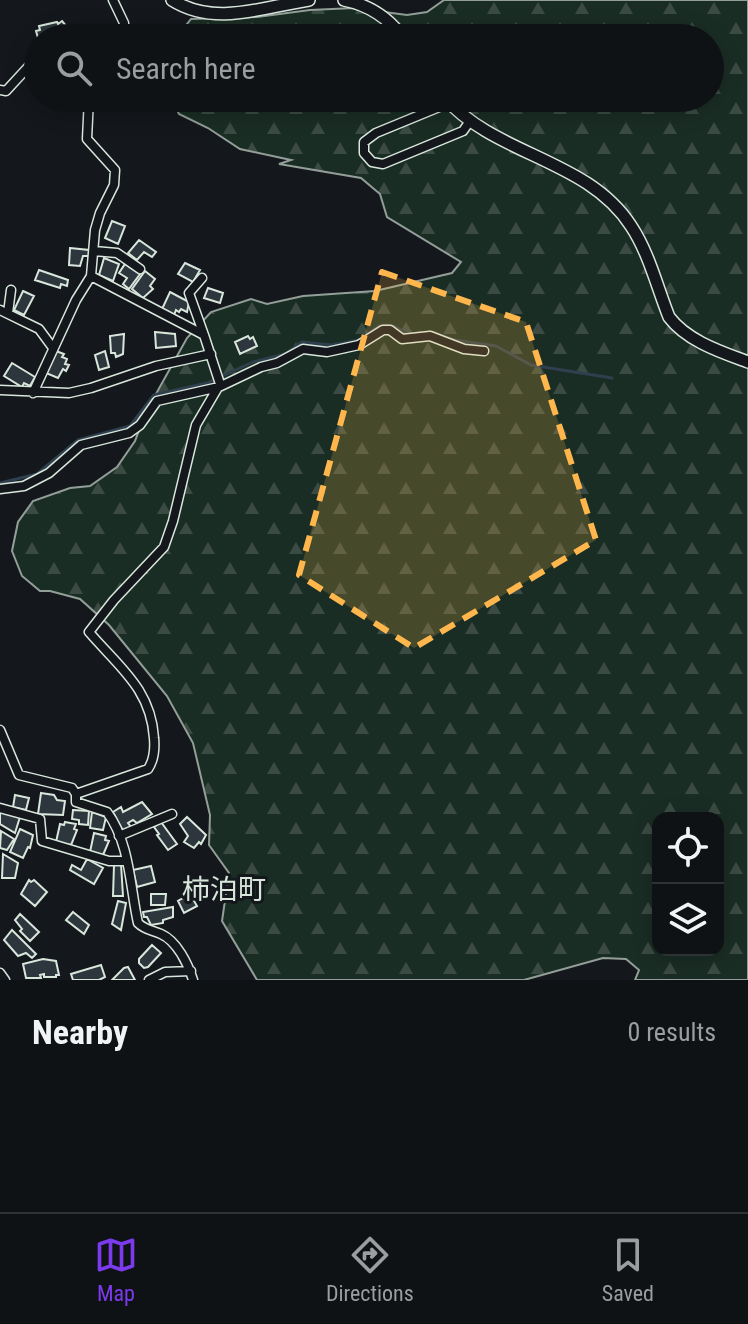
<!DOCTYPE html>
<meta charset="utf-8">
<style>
body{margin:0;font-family:"Roboto Condensed","Noto Sans JP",sans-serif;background:#1d2022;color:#f1f3f6}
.controls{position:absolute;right:24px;bottom:24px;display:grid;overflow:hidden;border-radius:16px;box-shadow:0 4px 20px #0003}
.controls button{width:72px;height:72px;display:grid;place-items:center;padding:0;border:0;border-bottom:2px solid #2f3234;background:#0f1215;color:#f1f3f6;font:40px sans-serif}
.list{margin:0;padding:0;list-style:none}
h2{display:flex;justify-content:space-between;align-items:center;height:104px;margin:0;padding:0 32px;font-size:34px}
h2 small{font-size:26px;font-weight:400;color:#9b9ea0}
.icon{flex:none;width:44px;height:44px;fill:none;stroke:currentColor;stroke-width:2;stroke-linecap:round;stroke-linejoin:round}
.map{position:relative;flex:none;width:748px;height:980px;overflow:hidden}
.search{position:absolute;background:#0f1215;box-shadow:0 4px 20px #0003;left:24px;right:24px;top:24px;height:88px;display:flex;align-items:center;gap:20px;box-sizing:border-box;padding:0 28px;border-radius:44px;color:#9b9ea0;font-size:30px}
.sheet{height:232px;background:#0f1215}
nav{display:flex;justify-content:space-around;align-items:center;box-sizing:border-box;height:112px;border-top:2px solid #2f3234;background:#0f1215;font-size:22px;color:#9b9ea0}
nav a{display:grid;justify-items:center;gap:4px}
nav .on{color:#7c3aed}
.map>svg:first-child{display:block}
.forest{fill:url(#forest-firs);stroke:#939e99;stroke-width:2;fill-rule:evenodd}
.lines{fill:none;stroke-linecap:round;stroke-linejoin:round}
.stream{stroke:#2f3f4d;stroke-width:3}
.building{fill:#2c363c;stroke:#d8e6dc;stroke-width:2}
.minor-casing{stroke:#d8e6dc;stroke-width:11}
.secondary-casing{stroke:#d8e6dc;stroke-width:14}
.minor{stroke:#14181c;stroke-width:8}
.secondary{stroke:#14181c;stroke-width:11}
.marked{fill:#ffb74d;fill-opacity:0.2;stroke:#ffb74d;stroke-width:6;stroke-dasharray:16 10;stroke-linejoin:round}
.labels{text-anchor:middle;stroke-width:6;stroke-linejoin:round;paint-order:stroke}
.quarter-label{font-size:28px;fill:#d8e6dc;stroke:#14181c}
</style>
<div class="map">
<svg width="748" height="980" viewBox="0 0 748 980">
<defs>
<pattern id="forest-firs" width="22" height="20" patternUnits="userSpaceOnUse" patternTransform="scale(2)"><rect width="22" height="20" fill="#1a2d24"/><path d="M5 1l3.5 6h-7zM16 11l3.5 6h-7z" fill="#3b4b43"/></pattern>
</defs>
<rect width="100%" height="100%" fill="#14181c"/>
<!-- forest -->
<path class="forest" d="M444 0H748V980H635L639 970 626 959 603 958 524 980H257L222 921 229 873 209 845 210 815 193 743 167 696 109 625 80 599 50 591H40L22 576 12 551 18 522 33 501 70 488 90 486 117 467 135 441 146 412 187 338 211 312 251 299 267 304 303 296 375 291 452 273 461 262 387 217 380 194 361 178 279 164 291 160 240 149 208 128 179 114 171 98H710V38H176L191 19 257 17 310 10 354 8 407 15 427 12ZM658 818H718V950H658Z"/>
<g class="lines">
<!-- stream -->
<path class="stream" d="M0 483 37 474 78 440 130 426 154 395 207 383 253 362 285 354 302 342 332 345 359 340 379 326 386 325 394 326 408 334 431 332 455 340 496 346 531 365 612 378"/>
</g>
<!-- building -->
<path class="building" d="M62 21 76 38H61L58 35 38 38 36 31 40 30 39 26 57 22 58 24Z
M112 221 125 226 118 244 105 238Z
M139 240 156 252 152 257 144 252 137 260 128 253Z
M70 248 89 250V256H83L80 266 69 265Z
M104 258 119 264 113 281 99 275Z
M185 263 200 270 193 282 178 274Z
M125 264 140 274 129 289 123 284 127 278 119 273Z
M39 270 68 280 67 286 61 284 60 288 35 280Z
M145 271 155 279 150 286 153 289 143 298 132 289Z
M208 288 223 293 220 303 204 298Z
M23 291 34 296 24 315 14 310Z
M170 292 189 302 187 312 181 309 179 312 176 310 174 315 162 309Z
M155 332 175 334 176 346 156 348Z
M124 334 123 354 116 357 115 353H111L110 336Z
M248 336 250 339 253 337 257 346 240 354 235 342Z
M56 351 64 354 62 357 67 359 65 364 69 365 66 371 63 369 58 378 46 373Z
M105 351 109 367 99 370 95 355Z
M12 363 35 377 30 386 24 383 22 387 4 376Z
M41 793 54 795 57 800 65 801 63 815 38 814Z
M15 795 29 798 26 810 13 807Z
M142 802 152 814 137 823 133 820 128 823 131 827 123 831 113 812 121 807 123 812Z
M73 810 89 811 88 825 79 824V820L72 819Z
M0 812 20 817 15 833 0 824Z
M92 812 106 817 103 830 90 828Z
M187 817 206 835 201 844 199 842 194 848 184 842 188 836 180 824Z
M65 822 76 824 74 829 77 830 71 845 56 842 60 824 64 825Z
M161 822 177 844 168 850 157 835 159 834 154 827Z
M20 829 33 835 30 848 28 847 23 858 10 852Z
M1 831 14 839 7 850 0 848Z
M94 833 106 836 105 840 109 841 103 855 90 852Z
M3 854 18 863 15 878H2Z
M87 859 103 868 94 884 70 870 72 865 81 870Z
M121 864 123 896H113L114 865Z
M151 866 155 882 137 887 133 870Z
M29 880 31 882 34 880 47 892 35 906 21 894Z
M151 894H166L165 905H151Z
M190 894 197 906 184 913 178 901Z
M118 901 126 903 121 930 112 924Z
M173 907V917L163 920V923L151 925 147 917H144L143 912Z
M73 912 89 925 84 934 66 920Z
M20 914 39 932 30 941 20 931 22 929 15 920Z
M12 930 36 954 32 958 26 953 18 956 4 940Z
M152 945 161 953 148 967 144 968 139 963V959Z
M43 959 56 961 59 975H56V977H44V974L40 975 41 978H26L23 964Z
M101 965 105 977 99 980H73L71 974Z
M128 967 135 980H112L124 968Z"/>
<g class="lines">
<!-- minor casing -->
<g class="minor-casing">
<path id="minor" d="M113 0 124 23V38
M0 90 6 91 29 66 38 64
M449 103 376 133 364 142V153L372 162 383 164 463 131 470 121
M94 251 117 253 140 269
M202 278 189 293 204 335
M0 310 39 329 53 348
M8 313 11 290
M0 390 69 393 91 388 156 366 211 354
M33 393 76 300 91 276 95 230 100 213 114 185 115 170 87 139 89 98
M0 489 24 486 49 473 81 445 129 433 140 425 157 401 219 387 261 367 277 363 303 349 327 352 359 345 383 330H390L402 339 430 336 464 349 484 351
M0 730 19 775 72 788 76 794V802L107 812C130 843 130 887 138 923 145 930 152 930 161 934 177 941 188 964 193 980
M76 794 148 769C154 760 155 749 154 738 151 689 119 667 89 632L114 600 164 547 173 521 196 425 220 384 204 335 91 276
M0 808 40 819 42 841 109 861H127
M119 836 172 814
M0 973 5 980
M149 980 165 972 191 971"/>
</g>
<!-- secondary casing -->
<g class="secondary-casing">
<path id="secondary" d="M172 0C215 27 263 7 309 0
M344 0C369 5 388 17 403 38
M445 98C496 156 588 159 631 226 649 253 657 287 669 317 687 341 721 352 748 362"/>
</g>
<!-- minor -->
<use href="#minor" class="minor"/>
<!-- secondary -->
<use href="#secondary" class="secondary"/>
</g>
<!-- marked area -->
<path class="marked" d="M382 272 526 322 596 540 414 648 299 575Z"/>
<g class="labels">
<!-- quarter labels -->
<g class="quarter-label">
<text x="224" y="899">柿泊町</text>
</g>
</g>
</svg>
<div class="controls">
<button><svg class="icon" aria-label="locate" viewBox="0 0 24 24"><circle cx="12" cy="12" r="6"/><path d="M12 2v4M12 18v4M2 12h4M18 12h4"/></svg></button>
<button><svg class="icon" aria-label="layers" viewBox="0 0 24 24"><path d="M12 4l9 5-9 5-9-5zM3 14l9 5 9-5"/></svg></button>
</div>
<div class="search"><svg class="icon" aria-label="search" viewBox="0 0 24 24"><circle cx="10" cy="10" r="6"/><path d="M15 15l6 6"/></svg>Search here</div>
</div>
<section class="sheet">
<h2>Nearby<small>0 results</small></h2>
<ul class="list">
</ul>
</section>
<nav>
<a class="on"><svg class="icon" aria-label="map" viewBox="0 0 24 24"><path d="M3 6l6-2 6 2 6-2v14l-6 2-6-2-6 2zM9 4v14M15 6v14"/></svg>Map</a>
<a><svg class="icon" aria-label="directions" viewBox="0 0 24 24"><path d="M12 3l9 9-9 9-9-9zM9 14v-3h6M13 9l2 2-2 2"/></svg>Directions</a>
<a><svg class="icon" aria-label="saved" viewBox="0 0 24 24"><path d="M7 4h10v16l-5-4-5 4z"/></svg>Saved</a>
</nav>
